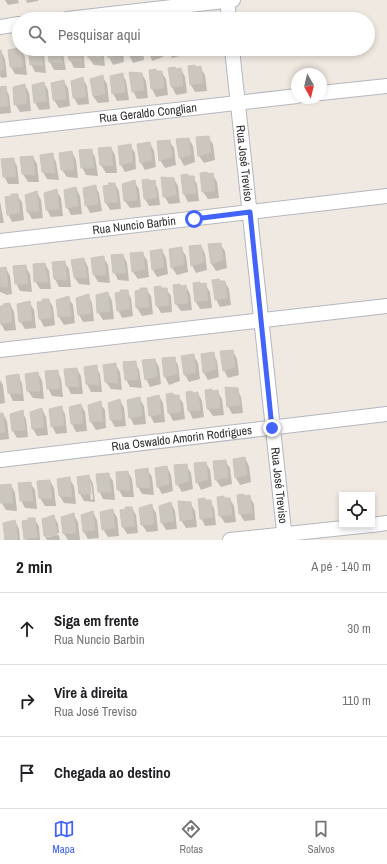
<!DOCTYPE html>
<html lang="pt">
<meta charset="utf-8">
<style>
body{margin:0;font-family:"Archivo Narrow",sans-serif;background:#f6f6f6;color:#202124}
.controls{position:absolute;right:12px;bottom:12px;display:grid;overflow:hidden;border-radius:0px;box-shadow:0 2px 6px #0003}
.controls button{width:36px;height:36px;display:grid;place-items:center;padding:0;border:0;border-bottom:1px solid #e0e0e0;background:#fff;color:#202124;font:20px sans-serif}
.compass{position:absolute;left:291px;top:68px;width:36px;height:36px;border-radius:50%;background:#fff;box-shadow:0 2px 6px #0003;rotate:172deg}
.stop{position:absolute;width:12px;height:12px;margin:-9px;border:3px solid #4264fb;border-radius:50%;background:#fff}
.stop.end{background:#4264fb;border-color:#fff;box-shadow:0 1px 4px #0008}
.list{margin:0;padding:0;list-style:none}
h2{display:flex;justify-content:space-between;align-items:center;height:52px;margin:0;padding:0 16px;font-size:17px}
h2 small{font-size:13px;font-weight:400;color:#757577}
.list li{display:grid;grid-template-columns:26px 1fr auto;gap:12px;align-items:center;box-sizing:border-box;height:72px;padding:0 16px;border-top:1px solid #e0e0e0}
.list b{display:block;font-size:15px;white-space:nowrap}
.list p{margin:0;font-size:13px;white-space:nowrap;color:#757577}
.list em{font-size:13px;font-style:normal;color:#757577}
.icon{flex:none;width:22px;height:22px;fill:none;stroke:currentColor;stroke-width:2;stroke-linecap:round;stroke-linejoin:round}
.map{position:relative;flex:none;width:387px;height:540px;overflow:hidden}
.search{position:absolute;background:#fff;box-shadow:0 2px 6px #0003;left:12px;right:12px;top:12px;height:44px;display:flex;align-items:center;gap:10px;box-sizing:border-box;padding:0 14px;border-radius:22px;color:#757577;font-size:15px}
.sheet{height:268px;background:#fff}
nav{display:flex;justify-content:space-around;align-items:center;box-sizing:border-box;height:56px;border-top:1px solid #e0e0e0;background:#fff;font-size:11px;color:#757577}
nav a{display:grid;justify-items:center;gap:2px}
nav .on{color:#4264fb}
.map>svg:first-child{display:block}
.shadow{fill:#0003;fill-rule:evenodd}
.building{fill:#cbc7bf;stroke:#cbc5ba}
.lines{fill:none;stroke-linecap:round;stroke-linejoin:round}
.minor-casing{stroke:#b4b7c1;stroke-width:16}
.minor{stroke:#fff;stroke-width:14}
.route{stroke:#4264fb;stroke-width:5}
.labels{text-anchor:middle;stroke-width:3;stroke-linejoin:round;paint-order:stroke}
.street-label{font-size:12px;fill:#2e2e2e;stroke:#fff}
</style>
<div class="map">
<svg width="387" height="540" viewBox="0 0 387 540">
<rect width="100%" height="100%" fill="#efe9e1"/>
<!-- shadow -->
<path class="shadow" d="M5 0H18L19 3 8 5Z
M26 0H38V1L27 3Z
M20 49 25 57 27 75 15 74 11 67Z
M29 49H41L44 55 46 73 35 72 31 64Z
M49 49H62L66 70H54L50 62Z
M68 49H83L85 68H74L70 60Z
M88 49H103L105 66 94 65 89 58Z
M108 49H123L124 62 113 65 109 57Z
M128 49H143L144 60 133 63 129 55Z
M148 49H162L163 57 152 61Z
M167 49H182L183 55 172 58Z
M187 49H202V53L191 56Z
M1 51 5 59 7 77 2 78 0 76Z
M194 66 196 68 200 67 205 75 207 91 195 92 191 85Z
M169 69H181L185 77 187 93 176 95 172 87Z
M150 71 161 72 166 79 168 95 156 97 152 89Z
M122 74 126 81 129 100 117 101 113 93Z
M142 74 146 81 148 98 137 99 133 91Z
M102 76 107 84 109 102 98 103 93 96Z
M83 79 87 86 89 104 78 105 74 98Z
M63 81 68 88 70 106 59 108 54 100 52 84Z
M44 83 48 90 50 109 39 110 35 102Z
M25 85 29 93 31 111 20 112 15 104Z
M5 87 9 95 11 113 0 114V88Z
M208 137 213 144 215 160 204 163 199 156 197 138Z
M189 139 193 146 195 162 184 166 180 158 178 140Z
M169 141 174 148 176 165 165 168 160 160Z
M150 143 154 151 156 167 145 170 141 163Z
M130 145 135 153 136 169 125 172 121 165 119 147Z
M111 148 115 155 117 173H106L101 165Z
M91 150 95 157 98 176 86 175 82 167Z
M72 152 76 160 78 178 67 177 62 170Z
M52 154 56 162 59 180 47 179 43 172Z
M33 157 37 164 39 182H28L23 174Z
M13 159 17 166 19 184H8L4 176Z
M207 173 208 175H213L217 182 219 198 208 199 203 192Z
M182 176 193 177 197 184 199 201 188 202 184 194Z
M174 179 178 186 180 203 169 204 164 196Z
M134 181 139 189 141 207 130 208 125 201Z
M154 181 158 189 160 205 149 206 145 199 149 182Z
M115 184 119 191 121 209 110 210 106 203Z
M95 186 99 193 102 211 90 213 86 205Z
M76 188 80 196 82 214 71 215 67 207Z
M56 190 61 198 63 216 51 217 47 210 51 191Z
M37 192 41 200 43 218 32 219 28 212Z
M17 195 22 202 24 220 12 222 8 214Z
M0 201 4 223H0Z
M220 244 225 251 227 268 216 271 211 263Z
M201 246 205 254 207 270 196 273 192 265Z
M181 248 186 256 188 272 177 275 172 268 170 250Z
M162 250 166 258 168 274 157 277 153 270 151 252Z
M142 253 147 260 149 277 138 279 133 272 131 254Z
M123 255 127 263 129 281 118 280 114 272Z
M103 257 108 265 110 283 98 282 94 275Z
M84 259 88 267 90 285 79 284 74 277Z
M64 262 69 269 71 287H59L55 279Z
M45 264 49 271 51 289H40L35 281Z
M25 266 30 274 32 292 20 291 16 283Z
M6 268 10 276 12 294 7 295 0 292V269Z
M220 282H225L229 289 231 305 220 307 216 299Z
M194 284H205L210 292 212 308 200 309 196 302Z
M186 286 190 294 192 310 181 311 176 304Z
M155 288 166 289 171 296 172 312 161 313 157 306Z
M146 289 151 296 153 314 142 316 137 308 136 292Z
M127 291 131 298 133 316 122 318 118 310Z
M108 293 112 301 114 319 103 320 98 312Z
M88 295 92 303 94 321 83 322 79 315 83 296Z
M68 297 73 305 75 323 64 325 59 317 58 301Z
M49 300 53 307 55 325 44 327 40 319 38 303Z
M29 302 34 310 36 328 25 329 20 321Z
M10 304 14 312 16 330 5 331 1 324 0 307Z
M233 351 237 359 239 375 228 378 224 370Z
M213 353 217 361 219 377 208 380 204 373 202 355Z
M194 356 198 363 200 379 189 382 185 375Z
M174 358 178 365 180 381 169 385 165 377 163 359Z
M155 360 159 367 161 384 150 387 146 379Z
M135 362 139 370 142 388 130 387 126 379Z
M115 364 120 372 122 390 111 389 106 382Z
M96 367 100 374 102 392H91L87 384 85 368Z
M77 369 81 376 83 394H71L67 386 65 370Z
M57 371 61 379 63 397 52 396 48 388Z
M38 373 42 381 44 399 33 398 28 391Z
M18 376 22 383 24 401H13L9 393Z
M0 380 3 385 5 403 0 404Z
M237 389 241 397 243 413 232 414 228 406Z
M211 390 213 392 217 391 222 399 224 415 213 416 208 409Z
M187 393H198L202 401 204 417 193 419 189 411Z
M167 395 178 396 183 403 185 419 173 421 169 413Z
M159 396 163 403 165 422 154 423 150 415Z
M139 398 144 406 146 424 134 425 130 417Z
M120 400 124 408 126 426 115 427 111 420 114 401Z
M100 403 105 410 106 428 96 430 91 422 89 406Z
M81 405 85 412 87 431 76 432 72 424 70 408Z
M61 407 65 414 67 433 56 434 52 426Z
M42 409 46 417 48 435 37 436 33 429 36 410Z
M22 412 26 419 28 437 17 438 13 431Z
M0 414H3L7 421 9 439 0 440Z
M245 458 249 466 251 482 240 485 236 478Z
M225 461 230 468 232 484 221 487 216 480 214 462Z
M206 463 210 470 212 486 201 490 197 482Z
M186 465 191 473 193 489 182 492 177 484Z
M167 467 171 475 173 491 162 494 158 487Z
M147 469 152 477 154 495 142 494 138 487Z
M128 472 132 479 134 497H123L118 489Z
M108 474 113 481 115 500 103 499 99 491Z
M89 476 93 484 95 502 84 501 80 494ZM89 483H91L93 499 91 500Z
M69 478 74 486 76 504 64 503 60 496Z
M50 481 54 488 56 506H45L40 498Z
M30 483 35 490 37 509 25 508 21 500Z
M11 485 15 493 17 511 6 510 1 502 0 486Z
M249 496 254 504 255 520 244 521 240 514 244 497Z
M224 497 225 499H230L234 506 236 522 225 523 220 516 218 498Z
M205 501H210L214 508 216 525 205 526 201 518Z
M171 503 175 511 177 529 166 530 162 523Z
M190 503 195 511 197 527 186 528 181 520Z
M151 505 156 513 158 531 147 532 142 525Z
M132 508 136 515 138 533 127 534 123 527Z
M112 510 117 517 119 536 108 537 103 529Z
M93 512 97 520 99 538 88 539 84 532 87 513Z
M73 514 78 522 80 540H68L64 534Z
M54 516 58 524 59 533 47 535V537L59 535 60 540H47L45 536Z
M34 519 39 526 40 540H26L25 538Z
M15 521 19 529 20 540H6L4 524Z"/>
<!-- building -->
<path class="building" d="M19 48 21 49 23 67H10L8 50Z
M28 49H41L43 65H30Z
M48 49H61L62 63 49 62Z
M67 49H80L82 61 69 60Z
M87 49H100L101 58H88Z
M107 49H120L121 54 108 58Z
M127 49H140V52L128 56Z
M147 49H160V50L147 53Z
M1 50 4 70H0V51Z
M195 65V67L201 66 203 83 190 85 188 66Z
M175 67 176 69 181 68 183 86 171 87 168 68Z
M156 69V71H162L164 88 151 89 149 70Z
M129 72 142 73 144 90 132 92Z
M123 73 125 92 112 94 110 76Z
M103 75 105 94 93 96 90 79Z
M83 77 86 97 73 98 71 81Z
M64 80 66 99 53 100 51 83Z
M44 82 47 101 34 103 32 85Z
M25 84 27 103 14 105 13 87Z
M6 86 8 106 0 107V87Z
M209 136 211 153 198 156 196 137Z
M189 138 191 155 179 158 176 139Z
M170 140 172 157 159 161 157 141Z
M150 142 152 160 140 163 137 144Z
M131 144 133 162 120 165 118 146Z
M111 147 113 166 100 165 98 148Z
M92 149 94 168H81L79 150Z
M72 151 74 170H61L59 153Z
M53 153 55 173 42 172 40 155Z
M33 156 35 175 22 174 20 157Z
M14 158 16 177H3L1 159Z
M207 172V174L213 173 215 191 202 192 200 173Z
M188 174V176H194L196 193 183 194 181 175Z
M161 177 174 178 176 195 163 197Z
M149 179V181L155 180 157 198 144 199 142 180Z
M135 180 137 200 124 201 122 184Z
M108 183H115L118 202 105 203 103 186 109 185Z
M96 185 98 204 85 206 83 188Z
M76 187 78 206 66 208 64 190Z
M57 189 59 209 46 210 44 193Z
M37 191 39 211 27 212 25 195Z
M11 194H18L20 213 7 215 5 197 11 196Z
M221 243 223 260 211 264 208 244Z
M201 245 204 262 191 266 189 246Z
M182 247 184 264 171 268 169 249Z
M162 249 164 267 152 270 150 251Z
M143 252 145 269 132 272 130 253Z
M123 254 126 273H113L111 255Z
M104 256 106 275H93L91 258Z
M84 258 87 278 74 277 71 260Z
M65 261 67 280 54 279 52 262Z
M45 263 48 282H34L33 264Z
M26 265 28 284H15L13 266Z
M6 267 8 287H1L0 268Z
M219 279 220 281H225L227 298 215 300 212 280Z
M200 282V284L206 283 208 300 195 302 193 283Z
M180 284 181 286 186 285 188 303 175 304 173 285Z
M161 286V288H167L169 305 156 306 154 287Z
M140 288H147L149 307 136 308 135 291 140 290Z
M120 290H128L130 309 117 311 115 293 121 292Z
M108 292 110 311 97 313 96 295Z
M89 294 91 313 78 315 76 298Z
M69 296 71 316 58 317 56 300Z
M42 299H49L52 318 39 319 37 302 43 301Z
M30 301 32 320 19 322 17 304Z
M10 303 12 322 0 324V306H4L3 304Z
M233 350 235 367 223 371 220 351Z
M214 352 216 369 203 373 201 354Z
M194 354 196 372 184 375 181 356Z
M175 357 177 374 164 377 162 358Z
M155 359 157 376 145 380 142 360Z
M136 361 138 380H125L123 362Z
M116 363 118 383 105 382 103 365Z
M97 365 99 385 86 384 84 367Z
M77 368 79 387 66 386 64 369Z
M58 370 60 389H47L45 371Z
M38 372 40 391H27L25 374Z
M19 374 21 394 8 393 6 376Z
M225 387 238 388 240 405 227 407Z
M212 389V391L218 390 220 408 207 409 205 390Z
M192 391 193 393 198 392 200 410 188 411 186 392Z
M173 393V395H179L181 412 168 413 166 394Z
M159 395 161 414 149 416 147 398Z
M140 397 142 416 129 418 127 400Z
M120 399 122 419 110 420 108 403Z
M101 401 103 421 90 422 88 405Z
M81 404 83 423 71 424 69 407Z
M62 406 64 425 51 427 49 409Z
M42 408 44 427 32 429 30 412Z
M23 410 25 430 12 431 10 414Z
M0 413H3L5 432 0 433Z
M245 457 247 475 235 478 233 459Z
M226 460 228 477 215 480 213 461Z
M206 462 208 479 196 483 194 463Z
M187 464 189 481 176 485 174 465Z
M167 466 169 484 157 487 155 468Z
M148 468 150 488 137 487 135 470Z
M128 471 130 490H117L116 472Z
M109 473 111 492H98L96 474Z
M89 475 91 494H79L77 477Z
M70 477 72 497 59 496 57 479Z
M50 480 52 499 39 498 37 481Z
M31 482 33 501H20L18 483Z
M11 484 13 503H0V485Z
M244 494V496L250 495 252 513 239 514 237 495Z
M224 496V498H230L232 515 219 516 217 497Z
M205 498V500H211L213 517 200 519 198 499Z
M178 501 191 502 193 519 180 521Z
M171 502 174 521 161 523 159 506Z
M152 504 154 524 141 525 139 508Z
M125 507H132L135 526 122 527 120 510 126 509Z
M113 509 115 528 102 530 100 512Z
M93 511 95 530 83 532 81 515Z
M74 513 76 533 63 534 61 517Z
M54 515 57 535 44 536 42 519Z
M28 518H35L37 537 24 539 22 521 28 520Z
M15 520 18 539 5 540 3 523Z"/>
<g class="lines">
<!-- minor casing -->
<g class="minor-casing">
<g id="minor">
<path d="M227 0 229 19"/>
<path d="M67 19 233 0"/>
<path d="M0 27 19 24"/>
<path id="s1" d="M232 49 285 540"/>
<path d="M321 93 387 86"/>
<path id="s2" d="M0 130 297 96"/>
<path id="s3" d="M0 241 387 196"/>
<path d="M0 350 387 306"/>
<path id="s4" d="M0 460 387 414"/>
<path d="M372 525 387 523"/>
<path d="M230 540 371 525"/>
</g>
</g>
<!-- minor -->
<use href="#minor" class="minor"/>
</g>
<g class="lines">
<!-- route -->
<path class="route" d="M194 219 250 212 272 428"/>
</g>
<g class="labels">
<!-- street labels -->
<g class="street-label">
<text dy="4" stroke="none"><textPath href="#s2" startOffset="149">Rua Geraldo Conglian</textPath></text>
<text dy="4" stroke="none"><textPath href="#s1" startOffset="115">Rua José Treviso</textPath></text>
<text dy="4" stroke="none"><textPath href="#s3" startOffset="135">Rua Nuncio Barbin</textPath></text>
<text dy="4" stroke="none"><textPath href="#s4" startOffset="183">Rua Oswaldo Amorin Rodrigues</textPath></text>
<text dy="4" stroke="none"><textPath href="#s1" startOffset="439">Rua José Treviso</textPath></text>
</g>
</g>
</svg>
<div class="controls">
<button><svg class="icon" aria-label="locate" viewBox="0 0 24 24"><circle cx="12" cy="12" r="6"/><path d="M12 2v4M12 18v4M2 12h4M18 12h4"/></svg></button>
</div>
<svg class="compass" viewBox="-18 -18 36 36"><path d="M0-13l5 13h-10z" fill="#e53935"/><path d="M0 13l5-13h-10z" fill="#757577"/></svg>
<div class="stop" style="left:194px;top:219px"></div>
<div class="stop end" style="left:272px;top:428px"></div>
<div class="search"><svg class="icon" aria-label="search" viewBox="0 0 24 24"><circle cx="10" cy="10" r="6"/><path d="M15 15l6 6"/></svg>Pesquisar aqui</div>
</div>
<section class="sheet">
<h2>2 min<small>A pé · 140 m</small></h2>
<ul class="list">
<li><svg class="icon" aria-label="ahead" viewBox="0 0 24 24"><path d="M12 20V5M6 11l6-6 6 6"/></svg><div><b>Siga em frente</b><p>Rua Nuncio Barbin</p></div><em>30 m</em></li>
<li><svg class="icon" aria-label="right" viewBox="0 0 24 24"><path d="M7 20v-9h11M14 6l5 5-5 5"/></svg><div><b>Vire à direita</b><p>Rua José Treviso</p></div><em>110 m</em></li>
<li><svg class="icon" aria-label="arrive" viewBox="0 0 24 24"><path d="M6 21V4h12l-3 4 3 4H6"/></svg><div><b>Chegada ao destino</b></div></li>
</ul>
</section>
<nav>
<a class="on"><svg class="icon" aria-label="map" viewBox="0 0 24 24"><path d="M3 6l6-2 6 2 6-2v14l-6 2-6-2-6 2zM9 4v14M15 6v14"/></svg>Mapa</a>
<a><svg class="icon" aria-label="directions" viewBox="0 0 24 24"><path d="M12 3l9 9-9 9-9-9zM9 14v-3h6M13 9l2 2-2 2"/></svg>Rotas</a>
<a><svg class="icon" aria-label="saved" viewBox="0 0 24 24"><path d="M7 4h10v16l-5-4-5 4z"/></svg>Salvos</a>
</nav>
